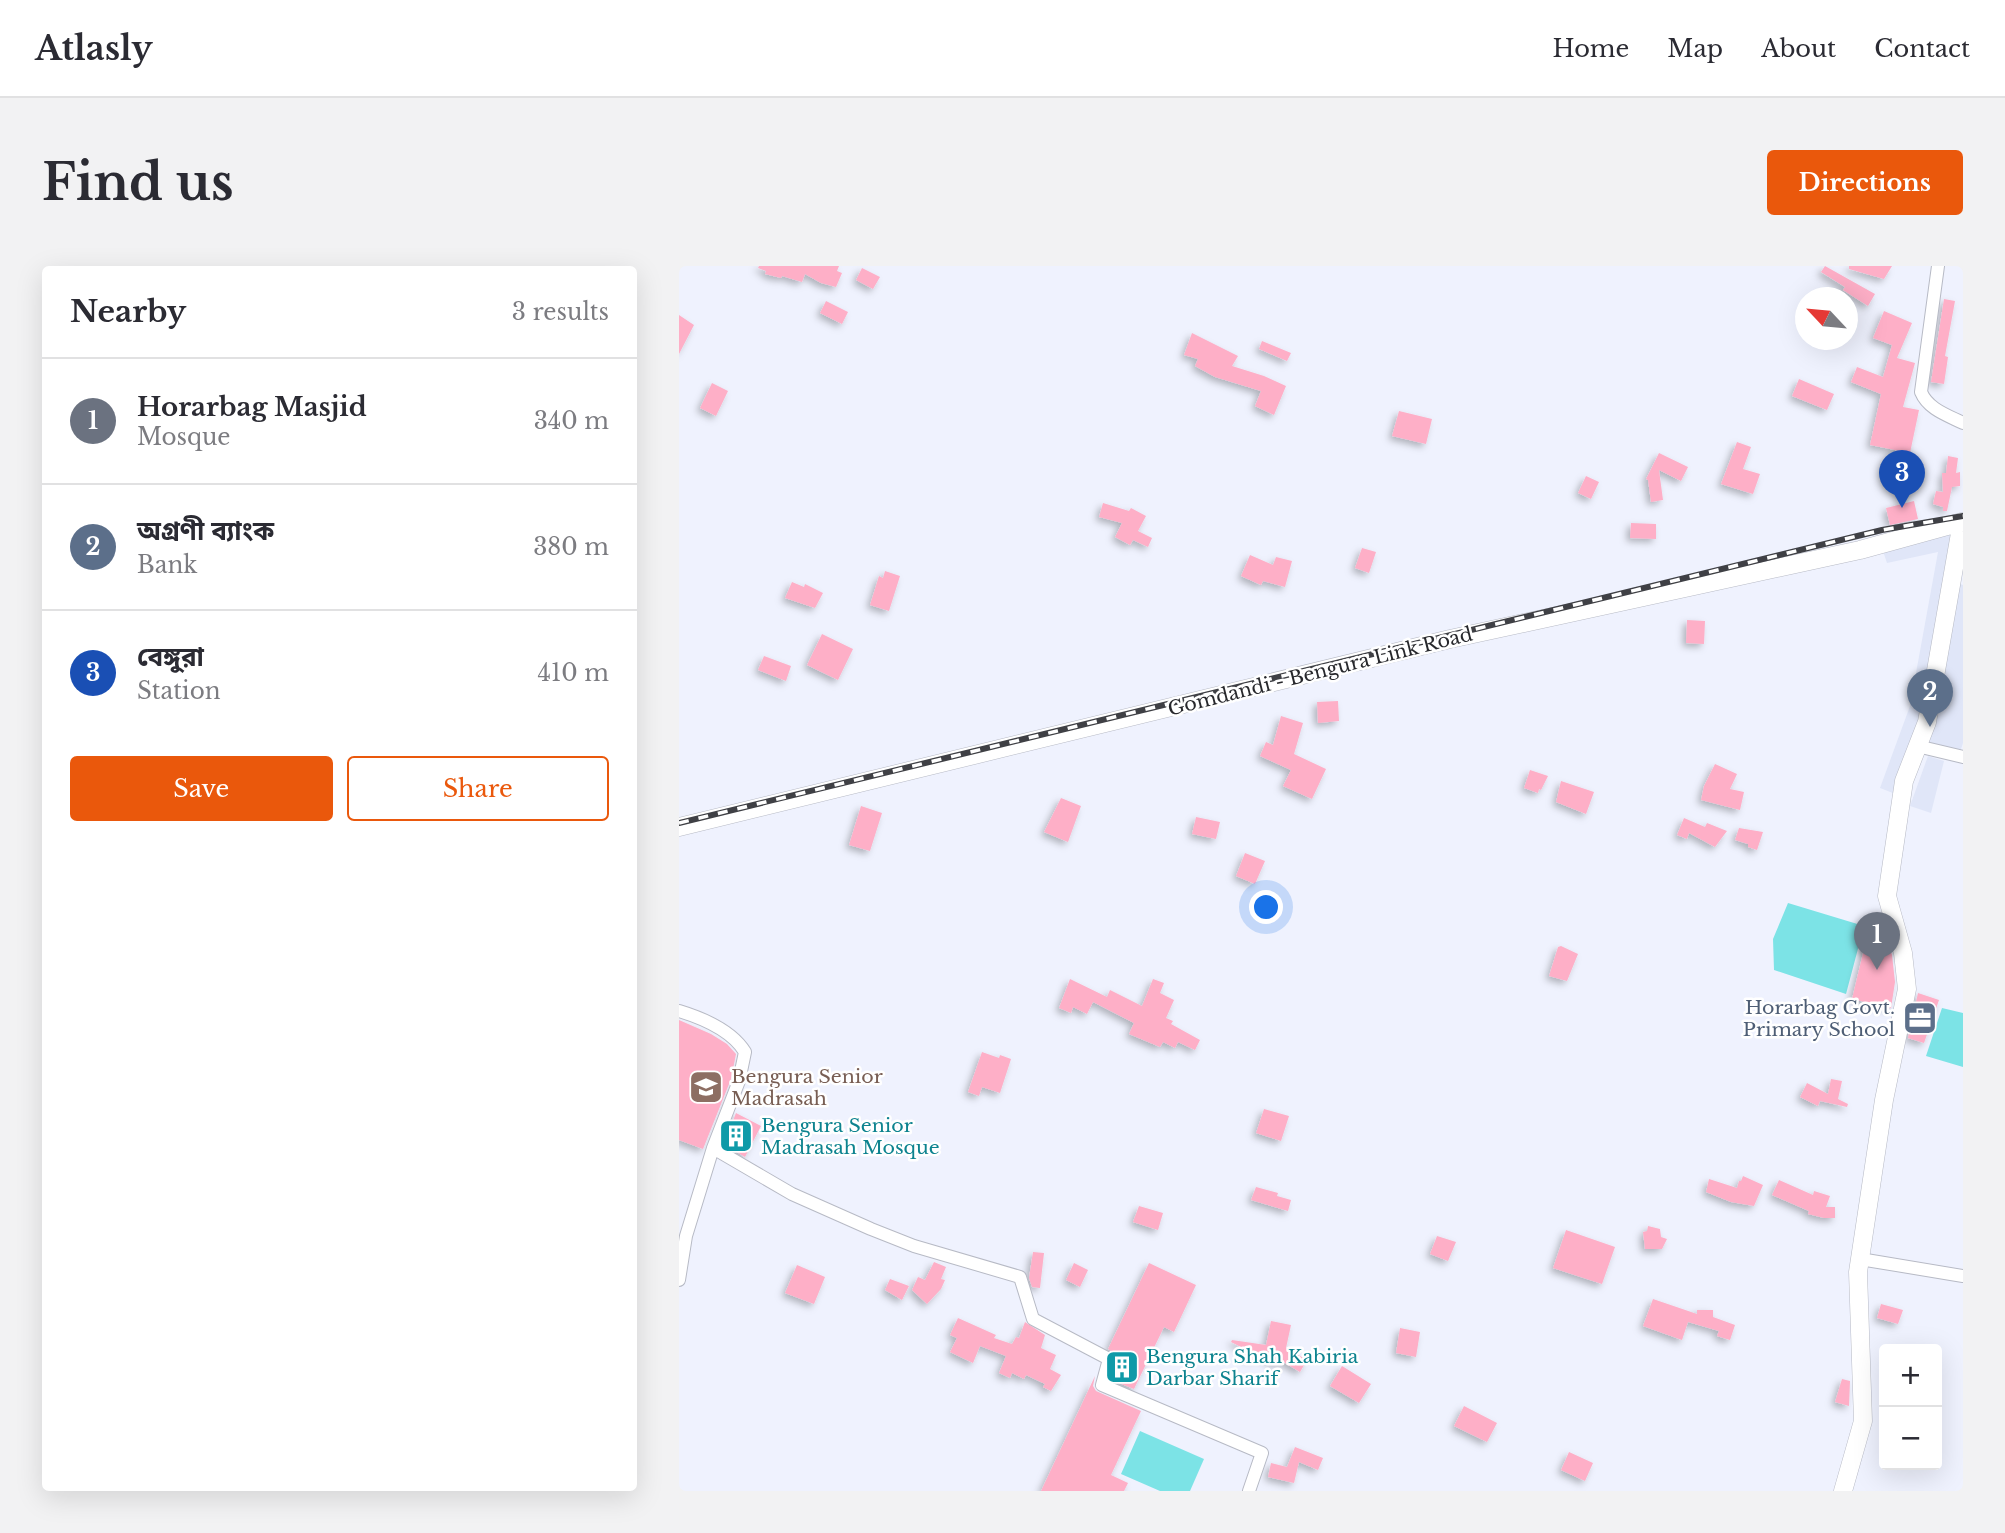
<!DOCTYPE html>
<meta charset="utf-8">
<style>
body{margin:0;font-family:"Libre Baskerville","Noto Sans Bengali",serif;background:#f2f2f3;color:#2b2b33}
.controls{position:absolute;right:21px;bottom:21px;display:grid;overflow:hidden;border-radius:7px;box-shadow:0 7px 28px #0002}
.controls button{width:63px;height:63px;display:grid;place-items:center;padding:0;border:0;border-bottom:2px solid #e1e1e2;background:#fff;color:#2b2b33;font:35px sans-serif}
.compass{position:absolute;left:1116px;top:21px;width:63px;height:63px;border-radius:50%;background:#fff;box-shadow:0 7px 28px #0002;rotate:296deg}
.you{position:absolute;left:588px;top:642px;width:24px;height:24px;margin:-18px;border:5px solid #fff;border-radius:50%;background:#1a73e8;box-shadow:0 0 0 10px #1a73e833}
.badge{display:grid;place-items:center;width:46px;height:46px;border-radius:50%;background:#ea580c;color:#fff;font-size:23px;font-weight:700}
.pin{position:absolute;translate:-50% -58px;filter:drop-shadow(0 2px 4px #0008)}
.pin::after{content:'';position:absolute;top:37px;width:24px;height:21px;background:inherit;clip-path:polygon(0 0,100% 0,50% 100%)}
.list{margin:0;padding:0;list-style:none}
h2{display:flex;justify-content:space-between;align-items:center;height:91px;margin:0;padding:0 28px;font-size:30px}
h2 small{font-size:23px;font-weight:400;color:#7c7c81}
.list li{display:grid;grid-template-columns:46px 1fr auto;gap:21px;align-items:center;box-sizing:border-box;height:126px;padding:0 28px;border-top:2px solid #e1e1e2}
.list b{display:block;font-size:26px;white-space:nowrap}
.list p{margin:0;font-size:23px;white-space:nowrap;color:#7c7c81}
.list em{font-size:23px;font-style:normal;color:#7c7c81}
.actions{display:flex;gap:14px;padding:21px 28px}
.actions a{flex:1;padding:16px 0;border:2px solid #ea580c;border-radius:7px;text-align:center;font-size:24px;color:#ea580c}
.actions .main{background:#ea580c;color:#fff}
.map{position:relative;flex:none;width:1284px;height:1225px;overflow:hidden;border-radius:7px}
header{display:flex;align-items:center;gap:42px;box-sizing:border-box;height:98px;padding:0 35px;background:#fff;border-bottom:2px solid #e1e1e2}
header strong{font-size:33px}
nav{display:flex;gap:38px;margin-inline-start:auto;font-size:24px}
.intro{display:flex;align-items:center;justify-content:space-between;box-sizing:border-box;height:168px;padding:0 42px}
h1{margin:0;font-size:49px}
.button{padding:18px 32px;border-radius:7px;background:#ea580c;color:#fff;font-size:24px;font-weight:700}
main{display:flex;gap:42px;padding:0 42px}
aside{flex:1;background:#fff;border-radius:7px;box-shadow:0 7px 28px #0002}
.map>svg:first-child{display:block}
.built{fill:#e0e6f8}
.water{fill:#7ce3e6}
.building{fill:#feafc7;filter:url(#shadow)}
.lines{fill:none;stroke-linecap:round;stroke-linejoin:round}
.street-casing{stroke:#b7bac5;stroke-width:14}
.secondary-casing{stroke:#b7bac5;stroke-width:19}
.street{stroke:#fff;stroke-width:12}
.secondary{stroke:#fff;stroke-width:18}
.rail-casing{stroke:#3f4045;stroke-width:6}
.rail{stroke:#fff;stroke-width:3.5;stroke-dasharray:10;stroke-linecap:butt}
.labels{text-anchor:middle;stroke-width:5;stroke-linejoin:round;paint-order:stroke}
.street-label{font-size:19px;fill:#27282c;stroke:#fff}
.service-label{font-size:19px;fill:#4e5e75;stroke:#fff;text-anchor:end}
.education-label{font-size:19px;fill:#785e54;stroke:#fff;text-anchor:start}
.culture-label{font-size:19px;fill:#0d838f;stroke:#fff;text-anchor:start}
</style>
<header>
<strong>Atlasly</strong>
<nav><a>Home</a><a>Map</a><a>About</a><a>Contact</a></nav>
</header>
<div class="intro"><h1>Find us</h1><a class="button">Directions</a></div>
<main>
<aside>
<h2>Nearby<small>3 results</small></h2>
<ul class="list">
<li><span class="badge" style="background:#6b7280">1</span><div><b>Horarbag Masjid</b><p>Mosque</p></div><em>340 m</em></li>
<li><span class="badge" style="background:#5c6f8a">2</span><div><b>অগ্রণী ব্যাংক</b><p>Bank</p></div><em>380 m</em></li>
<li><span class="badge" style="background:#1a4fb4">3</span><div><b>বেঙ্গুরা</b><p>Station</p></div><em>410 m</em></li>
</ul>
<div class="actions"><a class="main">Save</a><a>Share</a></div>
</aside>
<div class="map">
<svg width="1284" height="1225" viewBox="0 0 1284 1225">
<defs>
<filter id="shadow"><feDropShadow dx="-3.5" dy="3.5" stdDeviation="3.5" flood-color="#0004"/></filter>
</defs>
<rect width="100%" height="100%" fill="#eff2fe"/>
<!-- built -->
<path class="built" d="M1278 265 1243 456 1219 529 1201 522 1231 440 1259 286 1208 297 1204 285Z
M1278 317 1284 319V477L1281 486 1249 477 1260 446Z
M1249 490 1265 495 1252 547 1231 540Z"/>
<!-- water -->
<path class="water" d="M1109 637 1185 660 1167 728 1095 704 1094 673Z
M1263 742 1284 747V801L1247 790Z
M461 1165 525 1193 511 1225H481L442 1208Z"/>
<!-- building -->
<path class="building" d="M80 0H160L158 5 163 7 157 21 142 17 126 8 123 16 103 10 102 12 86 8 87 5 79 2Z
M1146 0 1196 28 1189 40 1164 24 1166 21 1142 6Z
M1170 0H1213L1205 13 1170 3Z
M183 2 201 11 194 23 177 14Z
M1265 33 1276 35 1266 90 1269 91 1265 118 1252 116Z
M147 35 169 46 163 58 141 47Z
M1205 45 1233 57 1218 92 1236 97 1224 141 1240 144 1231 187 1191 179 1202 128 1172 116 1178 101 1204 111 1213 79 1194 72Z
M0 49 15 59 0 88Z
M513 67 559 90 553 100 585 110 607 120 595 149 576 140 582 125 536 111 516 100 519 93 505 89Z
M583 75 612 87 608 95 580 83Z
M1120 113 1155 128 1148 144 1113 130Z
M33 117 49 125 37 150 21 142Z
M720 145 753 153 747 178 713 170Z
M1058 176 1072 181 1064 203 1081 208 1074 228 1042 218Z
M980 187 1009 201 1002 215 980 204 984 234 972 236 969 214 967 213Z
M1269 190 1279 192 1277 207 1281 206V220L1273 221 1268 245H1264V241L1254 238 1257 225 1264 226 1263 207H1267Z
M907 210 920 216 912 233 899 227Z
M1235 235 1239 253 1211 259 1207 242Z
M424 237 450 245 452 242 467 250 459 265 473 272 469 281 454 274 451 279 436 271 443 257 420 251Z
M952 257 977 258V273L951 272Z
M683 282 697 286 690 307 676 302Z
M571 289 594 299 597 291 613 295 606 321 584 315 582 319 562 310Z
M206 305 221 310 210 345 191 339 200 310 204 312Z
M113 316 125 321 126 318 144 327 136 342 106 332Z
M1008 354 1026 355 1025 378 1007 377Z
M143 368 174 383 159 414 128 399Z
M85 390 112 400 107 415 79 404Z
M659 435 660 455 639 457 638 436Z
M602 450 624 457 615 488 647 503 633 533 604 520 612 504 581 490 587 476 594 479Z
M1036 498 1058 508 1051 523 1065 526 1061 544 1022 534 1025 520Z
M851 504 869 510 862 524 860 523 859 527 845 522Z
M882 515 915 526 907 548 877 536Z
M382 532 402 540 389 576 365 566Z
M182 540 203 547 191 585 170 579Z
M517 551 541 556 537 573 513 568Z
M1005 552 1026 561 1028 557 1048 565 1036 581 1010 567 1008 573 998 569Z
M1060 562 1084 566 1078 584 1069 581V578L1056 574Z
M566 587 586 595 576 618 557 610Z
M1192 654 1203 658 1213 689 1216 716 1212 742 1173 733Z
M882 680 899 688 888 715 870 710 879 681Z
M391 713 428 731 431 724 463 740 474 713 485 717 481 727 495 734 487 752 494 755 492 758 521 774 516 784 499 776 496 782 484 776 481 781 450 768 455 757 414 736 408 748 394 741 392 747 380 742Z
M1239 727 1260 734 1245 777 1229 772Z
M0 754 32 768 48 778 57 788 52 813 24 883 0 874Z
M303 786 320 792 321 789 332 793 321 827 303 821 300 830 289 826Z
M1152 813 1163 815 1159 833 1169 838 1168 841 1141 835 1139 840 1121 831 1128 817 1149 828Z
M585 843 610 850 602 875 577 867Z
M57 847 82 860 66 891 45 878Z
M1064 910 1084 919 1075 940 1052 936 1027 926 1030 913 1058 922 1060 915H1062Z
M1100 914 1134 929 1135 925 1151 930 1147 941H1156V952H1145L1129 948 1130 945 1093 929Z
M577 921 599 927 598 930 612 934 609 945 572 934Z
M460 940 484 947 479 964 454 956Z
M969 960 981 963 982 971 988 973 983 983H966L964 966 968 965Z
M887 964 936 981 923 1018 874 1002Z
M758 970 777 976 769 995 751 988Z
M354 986 365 987 361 1022 353 1021 350 1012Z
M255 996 267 1001 262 1013 266 1014 262 1023 248 1038 233 1024 239 1011 246 1014Z
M395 997 409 1004 401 1021 387 1014Z
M470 997 517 1019 495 1066 485 1061 455 1123 433 1114 439 1092 437 1087 429 1083Z
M118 999 146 1011 135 1038 106 1027Z
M211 1013 230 1020 223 1034 206 1024Z
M974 1033 1018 1048V1044H1034V1051L1056 1059 1051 1074 1038 1070 1040 1065 1009 1056 1003 1074 964 1060Z
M1202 1038 1224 1044 1219 1058 1198 1052Z
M279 1052 317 1069 315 1072 333 1078 337 1071 340 1072 346 1056 366 1069 362 1082 377 1089 371 1103 382 1109 372 1125 364 1121 366 1118 347 1109 345 1113 333 1107 331 1112 320 1107 327 1090 301 1080 294 1097 271 1086 278 1072 271 1069Z
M592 1055 612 1059 607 1082 628 1094 621 1106 601 1094 599 1099 577 1088V1093L565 1091 566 1083 552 1076 553 1074 587 1079Z
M721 1062 741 1066 737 1091 717 1087Z
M663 1100 692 1118 680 1137 651 1120Z
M416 1110 414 1120 417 1125 462 1145 432 1209 449 1217 445 1225H362Z
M1163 1113 1171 1115 1170 1140 1156 1136Z
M785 1140 818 1157 808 1176 775 1160Z
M616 1181 644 1192 639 1204 620 1196 615 1217 589 1211 592 1197 608 1201Z
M890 1186 914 1197 906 1215 882 1204Z"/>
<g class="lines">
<!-- street casing -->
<g class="street-casing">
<path id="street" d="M1259 0 1242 126C1249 143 1268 149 1284 157
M1238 480 1284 491
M0 745C23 752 53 765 66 786L60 815 34 882 113 928 192 963 235 980 341 1011 354 1053 430 1093 423 1119 583 1187 570 1225
M1181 993 1284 1010
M0 1014 7 970 34 882"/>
</g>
<!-- secondary casing -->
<g class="secondary-casing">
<path id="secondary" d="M0 561 771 373 1181 284 1283 256 1248 456 1225 515 1208 630 1224 687 1228 723 1205 834 1179 1006 1184 1155 1164 1225"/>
</g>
<!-- street -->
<use href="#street" class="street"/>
<!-- secondary -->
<use href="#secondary" class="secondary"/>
<!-- rail casing -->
<g class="rail-casing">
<path id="rail" d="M0 557 1203 264 1284 250"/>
</g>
<!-- rail -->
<use href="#rail" class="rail"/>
</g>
<!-- icons -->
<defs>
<g id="office-square" transform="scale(1.75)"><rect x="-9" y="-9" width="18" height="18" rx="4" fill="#5c6f8a" stroke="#fff"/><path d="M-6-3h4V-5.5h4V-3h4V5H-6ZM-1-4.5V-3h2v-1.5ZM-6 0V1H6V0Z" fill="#fff"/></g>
<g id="school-square" transform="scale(1.75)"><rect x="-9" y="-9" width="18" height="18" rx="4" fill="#8d6e63" stroke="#fff"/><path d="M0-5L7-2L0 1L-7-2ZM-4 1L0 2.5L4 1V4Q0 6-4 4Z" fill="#fff"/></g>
<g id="building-square" transform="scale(1.75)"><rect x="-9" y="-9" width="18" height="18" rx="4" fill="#0f9aa8" stroke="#fff"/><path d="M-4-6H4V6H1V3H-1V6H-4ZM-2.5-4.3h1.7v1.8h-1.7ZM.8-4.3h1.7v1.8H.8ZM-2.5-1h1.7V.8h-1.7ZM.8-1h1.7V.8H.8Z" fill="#fff"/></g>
</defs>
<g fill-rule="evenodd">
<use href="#office-square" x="1241" y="752"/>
<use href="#school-square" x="27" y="821"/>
<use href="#building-square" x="57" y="870"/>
<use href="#building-square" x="443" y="1101"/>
</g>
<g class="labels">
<!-- street labels -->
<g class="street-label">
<text transform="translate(641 405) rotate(-14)" y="7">Gomdandi - Bengura Link Road</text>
</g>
<!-- service labels -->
<g class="service-label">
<text x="1216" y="748">Horarbag Govt.<tspan x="1216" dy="22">Primary School</tspan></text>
</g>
<!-- education labels -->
<g class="education-label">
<text x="52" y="817">Bengura Senior<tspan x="52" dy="22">Madrasah</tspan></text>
</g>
<!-- culture labels -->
<g class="culture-label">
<text x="82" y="866">Bengura Senior<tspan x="82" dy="22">Madrasah Mosque</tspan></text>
<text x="467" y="1097">Bengura Shah Kabiria<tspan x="467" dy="22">Darbar Sharif</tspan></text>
</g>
</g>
</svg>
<div class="controls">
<button>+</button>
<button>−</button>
</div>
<svg class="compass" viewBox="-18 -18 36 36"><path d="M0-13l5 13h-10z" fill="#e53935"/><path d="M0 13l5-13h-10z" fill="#7c7c81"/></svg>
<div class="you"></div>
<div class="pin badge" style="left:1198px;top:704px;background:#6b7280">1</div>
<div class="pin badge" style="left:1251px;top:461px;background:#5c6f8a">2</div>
<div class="pin badge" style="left:1223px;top:242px;background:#1a4fb4">3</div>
</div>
</main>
